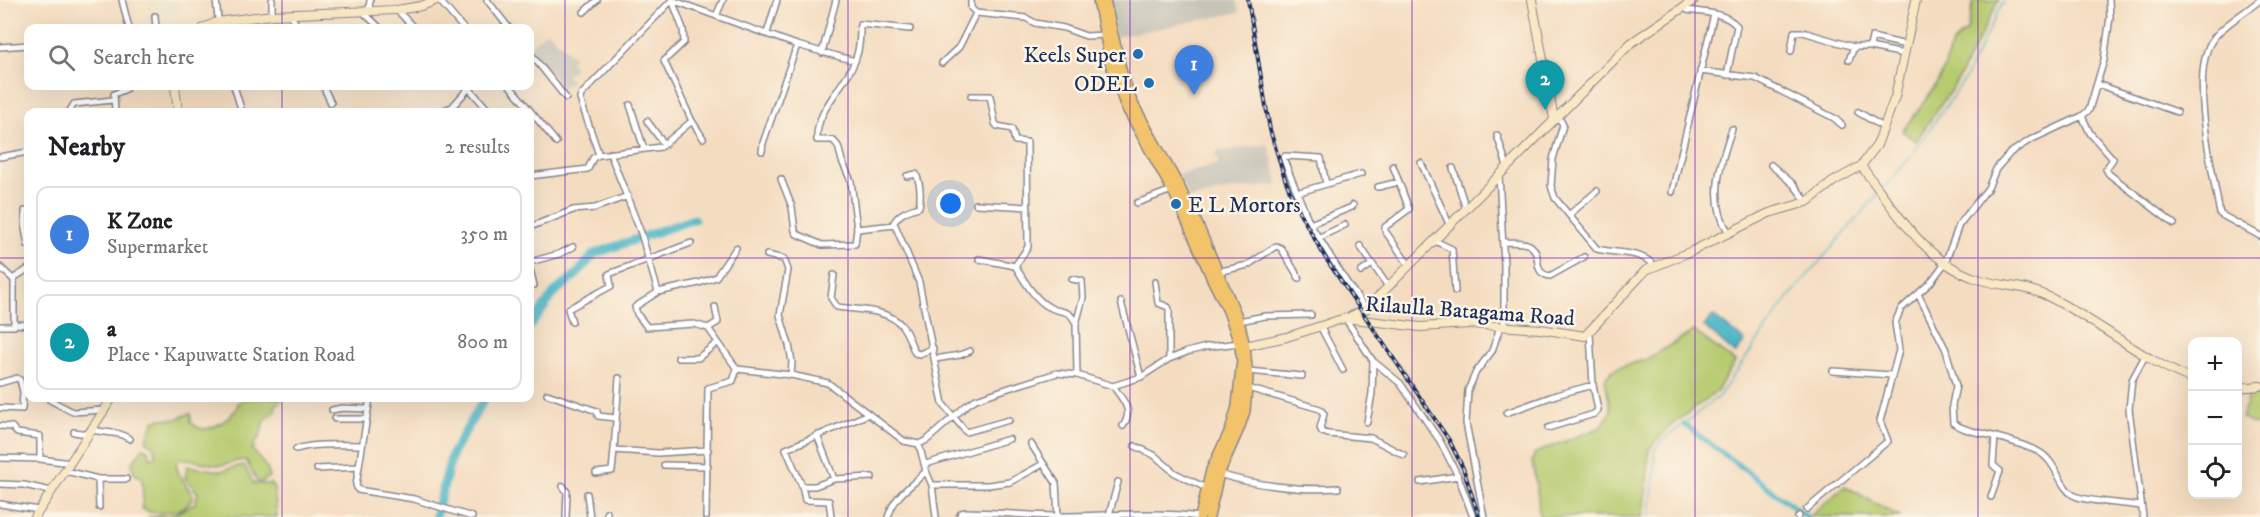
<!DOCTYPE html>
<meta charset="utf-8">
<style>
body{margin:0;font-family:"IM FELL DW Pica",serif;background:#f6f6f6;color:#202124}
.controls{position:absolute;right:18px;bottom:18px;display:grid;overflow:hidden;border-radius:12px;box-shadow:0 6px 24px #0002}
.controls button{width:54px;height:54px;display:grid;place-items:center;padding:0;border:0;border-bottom:2px solid #e0e0e0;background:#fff;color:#202124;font:30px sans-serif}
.you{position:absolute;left:951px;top:204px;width:21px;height:21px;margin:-15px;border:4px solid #fff;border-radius:50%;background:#1a73e8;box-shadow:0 0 0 9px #1a73e833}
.badge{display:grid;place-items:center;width:39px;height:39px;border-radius:50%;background:#1a73e8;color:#fff;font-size:20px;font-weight:700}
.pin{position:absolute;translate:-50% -50px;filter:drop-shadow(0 2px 3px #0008)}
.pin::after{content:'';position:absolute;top:32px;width:21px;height:18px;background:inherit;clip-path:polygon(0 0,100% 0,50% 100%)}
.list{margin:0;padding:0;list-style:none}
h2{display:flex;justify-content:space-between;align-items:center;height:78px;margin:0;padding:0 24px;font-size:26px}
h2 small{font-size:20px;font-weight:400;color:#757577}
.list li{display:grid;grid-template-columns:39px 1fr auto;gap:18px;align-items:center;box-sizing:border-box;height:96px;margin:0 12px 12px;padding:0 12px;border:2px solid #e0e0e0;border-radius:12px}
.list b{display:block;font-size:22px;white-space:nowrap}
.list p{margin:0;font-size:20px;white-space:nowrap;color:#757577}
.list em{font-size:20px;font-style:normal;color:#757577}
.icon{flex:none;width:33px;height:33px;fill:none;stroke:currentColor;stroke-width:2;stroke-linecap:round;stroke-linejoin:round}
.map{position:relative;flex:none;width:2260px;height:517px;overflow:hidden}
.search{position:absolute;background:#fff;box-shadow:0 6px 24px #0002;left:24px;top:24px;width:510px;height:66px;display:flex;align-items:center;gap:15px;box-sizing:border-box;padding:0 21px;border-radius:12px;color:#757577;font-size:22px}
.panel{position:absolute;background:#fff;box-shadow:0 6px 24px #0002;left:24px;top:108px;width:510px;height:294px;border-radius:12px}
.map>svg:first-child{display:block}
.built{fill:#e5daba}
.industrial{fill:#c7c4b8}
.green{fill:#b6ca6e;stroke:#687c66;stroke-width:1.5}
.water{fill:#48b4c5;stroke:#327292;stroke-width:1.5}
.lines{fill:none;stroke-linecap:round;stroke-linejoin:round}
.stream{stroke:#48b4c5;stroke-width:1.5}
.canal{stroke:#48b4c5;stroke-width:5}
.river{stroke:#48b4c5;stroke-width:9}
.street-casing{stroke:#88868f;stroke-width:8}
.secondary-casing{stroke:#88868f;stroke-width:10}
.highway-casing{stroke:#88868f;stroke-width:12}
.street{stroke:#fff;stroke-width:5}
.secondary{stroke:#fae7c3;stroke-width:8}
.highway{stroke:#f2c36a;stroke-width:9}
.rail-casing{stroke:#1b2f5e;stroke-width:4}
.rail{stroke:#fcf5e5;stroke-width:1.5;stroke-dasharray:4.5;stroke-linecap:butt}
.grid{fill:none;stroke:#7b2cbf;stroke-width:1.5;stroke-opacity:0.55}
.poi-dot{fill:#1f6fb2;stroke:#fcf5e5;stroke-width:2}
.labels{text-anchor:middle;stroke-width:5;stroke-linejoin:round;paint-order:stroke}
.poi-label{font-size:22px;fill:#1b2f5e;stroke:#fcf5e5;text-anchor:end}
.street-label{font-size:22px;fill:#1b2f5e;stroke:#fcf5e5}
</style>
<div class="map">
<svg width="2260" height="517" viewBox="0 0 2260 517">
<rect width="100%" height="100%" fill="#fcf5e5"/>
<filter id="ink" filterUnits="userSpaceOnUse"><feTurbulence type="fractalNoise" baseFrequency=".0167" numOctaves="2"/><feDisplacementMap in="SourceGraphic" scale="12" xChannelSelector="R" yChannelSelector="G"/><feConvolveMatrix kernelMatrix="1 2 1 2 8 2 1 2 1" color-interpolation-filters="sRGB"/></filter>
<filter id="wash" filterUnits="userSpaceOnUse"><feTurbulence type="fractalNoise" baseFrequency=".008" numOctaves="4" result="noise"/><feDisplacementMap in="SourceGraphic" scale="24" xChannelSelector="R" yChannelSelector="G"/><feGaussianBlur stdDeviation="1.35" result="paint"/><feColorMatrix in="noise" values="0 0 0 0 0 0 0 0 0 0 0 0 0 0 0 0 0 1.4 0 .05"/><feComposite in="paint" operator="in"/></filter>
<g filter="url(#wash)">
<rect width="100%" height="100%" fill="#f4dcc0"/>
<!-- built -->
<path class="built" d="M148 0H178L179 13 157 16 158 28H151Z"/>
<!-- industrial -->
<path class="industrial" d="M1108 0H1236L1240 12 1115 37Z
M547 31 574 57 570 62 575 67 567 76 571 81 562 88 530 50V46Z
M1268 144 1279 185 1236 189 1189 199 1178 175 1218 164 1215 152Z"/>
<!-- green -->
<path class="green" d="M1974 0H1999L1957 81 1916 141 1902 131C1916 113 1931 95 1941 75 1952 52 1944 46 1967 31Z
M1694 331 1735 362 1716 392 1669 427 1649 449 1647 486 1642 517H1539L1538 496 1532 461 1535 453 1601 427 1611 412 1605 379 1614 369 1647 359Z
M2260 388V424H2253L2241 418 2246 405 2248 390Z
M245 398H284L275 406 276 411 265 420 259 439 255 441 254 448 252 449 268 470 269 477 262 482H257L246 460C235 459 229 466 218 465 206 464 189 457 179 459L176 465 179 474 193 496C186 514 156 517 141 508L143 501 142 478 134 473 132 463 143 448 148 450 151 458 155 457 154 447 146 441 154 421C163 417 167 420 176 419 181 418 186 414 191 413V422C194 425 198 429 204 429 216 428 237 415 238 403Z
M244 465 254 484H271L274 489 277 517H148L171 516 195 503 198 493 185 478 187 466 221 471Z
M1845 486 1900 517H1809Z"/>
<!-- water -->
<path class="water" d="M1713 316 1745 341 1735 354 1704 326Z"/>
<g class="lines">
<!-- stream -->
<path class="stream" d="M1882 190 1909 159 1964 80 2004 0
M1649 517 1655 473 1654 450 1662 441 1719 396 1789 297 1879 193"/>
<!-- canal -->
<path class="canal" d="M1684 424 1807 517
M436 517V515"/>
<!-- river -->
<path class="river" d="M530 326 556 291 577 274 594 254 694 219
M436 515 452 454 485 398"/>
</g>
</g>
<g filter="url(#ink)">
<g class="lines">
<!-- street casing -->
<g class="street-casing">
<path id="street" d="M122 0 129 28
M216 0 219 28
M439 0 463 28
M487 0 509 28
M672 0 797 45 855 61
M971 0V8L976 13 1026 18 1035 23 1064 28 1086 36 1105 35
M2260 0C2246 12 2220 27 2211 42 2190 77 2213 173 2220 214L2260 236
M1686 6 1687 10C1706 13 1724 12 1737 26L1727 75
M369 10 370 0
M397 10 414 28
M362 11 380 28
M584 12 597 0
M272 15V0
M291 15 298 28
M155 16 156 28
M716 16 723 0
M910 29 860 24C860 37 860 48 855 61 844 88 815 110 817 140H833L838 146 842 161 851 181 857 229 895 225 919 282 943 404 966 432 1009 420
M767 33 777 0
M0 47 28 45
M1870 47 1872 37 1906 45
M1791 51 1794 32H1803L1854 47H1870L1904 54
M530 53 566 98
M822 53 836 0
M1849 60 1854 47
M942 63 959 47 976 13
M1700 71 1755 78 1834 118 1842 125
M2097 84 2177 112
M234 86 242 112
M323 86 331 103
M467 86 490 112
M510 86 556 142
M971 96H990L995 123 997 126 1012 129 1015 141 1027 142 1028 247 1015 266C1024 280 1034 299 1049 307 1060 314 1069 307 1076 324L1077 375
M630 105 644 149
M446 109 452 107 469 88
M69 112 74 104 113 100
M115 112 114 94 126 89V86
M1858 112 1883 127
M2082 116 2090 133 2113 159 2106 169 2109 174 2174 224
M1556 118 1561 121 1563 125 1553 159 1551 186 1555 198 1597 249C1617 254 1638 250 1654 265
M647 121 664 144
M692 121 703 138
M1497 135 1507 166
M762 151 763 143 797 45
M610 153 641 233 658 292 635 307 637 314 647 327 694 324 708 328 737 369 791 375 828 383 904 441 919 444 927 440 967 405 976 399 1009 388 1057 373 1077 375 1113 386 1141 377 1169 359 1187 352 1206 347 1239 343
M599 155 580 99 581 95 672 0
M0 157 28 152
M1421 163 1450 226
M1771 165 1794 185 1807 202
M1393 166 1409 209 1385 227V231L1409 265
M1453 168 1466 209
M1499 175 1504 265V327
M530 176 588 169 593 158 599 155 661 147 692 121 664 61 684 42 683 29 672 0
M781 179 792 207 795 231 797 234 822 245 855 244 857 229
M1326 184 1321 158 1285 156 1283 158 1310 224 1349 286 1366 309
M1378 187 1399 182
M1672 192 1714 14
M1296 193 1361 174
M1137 203 1172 190
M976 204 1028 207
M28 211H25V229L28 245
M1570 214 1597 191
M893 224C899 213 908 210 919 207 921 196 921 185 916 174L907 176
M1310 224 1352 207 1353 205
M530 227 573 210 595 208 628 196
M1729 233C1708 201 1720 163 1732 129
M1318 238 1345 225
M1435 241 1452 249 1455 291
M1503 242C1511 243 1525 241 1531 246 1543 255 1531 273 1550 276L1584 257
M1360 246 1387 285
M767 255 784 259 788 270 780 315 789 345 792 362 791 375
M979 259 1015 266
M530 262 559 254 573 247
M0 267 14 280
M530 269 534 285
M1217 272 1248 265 1276 246 1281 248 1299 278
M1361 272 1372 264
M834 275 831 298 837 307C857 310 889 309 902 326 908 333 911 345 915 353L920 354 933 348
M1072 279 1082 281 1083 298 1076 324
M1155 282 1158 303 1168 307 1169 309V359
M658 292 699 283 716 277 736 248
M1918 294 1946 350 1956 386 1952 405 1953 423C1966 432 1981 432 1996 437 2009 440 2023 445 2035 450 2057 459 2058 486 2073 495 2086 502 2124 503 2141 506
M1121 302 1141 377
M1345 318 1373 361 1400 383 1440 441 1458 476 1473 517
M1239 321 1265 316 1311 315
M572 322 568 309 611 286 609 274 691 243
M15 324 28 325
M0 326H14V278L28 269
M1320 326 1343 370
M708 328 718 322 715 307
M678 358H698L717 343
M935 359 960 355 970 351
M1248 371 1302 376
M1833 371 1891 375
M619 378 614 450 658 453 708 450
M0 383 17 378 20 380 23 392 28 390
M1113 386C1123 400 1134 410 1123 426
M1248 388 1320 409 1324 414 1320 428 1322 432 1328 434 1371 438 1404 455
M547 394 597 411 598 416 616 418
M370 398 356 485 358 490 414 499 472 517
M50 400 73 412 104 410
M0 408 22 409 23 392
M332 410 342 408 367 409
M1506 413 1556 395 1593 385
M335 419H366
M1367 422 1372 393 1373 361
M0 426 12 427 17 433 40 436V459L71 463
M1548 428 1594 414 1598 410 1593 385 1590 333
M90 430 120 434 130 439
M74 432 88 434
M817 435 834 479 872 477
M1031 444 1056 483 1058 516
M1135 446 1154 455 1175 473 1206 488
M296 449C316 443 340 445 362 445
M1 458 40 459
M926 464 1009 439
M664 465 708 466
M317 469 359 467
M66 471 98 479 99 507
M926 471 932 485 936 517
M596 473 612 471 614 450
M1219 474C1253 485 1302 491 1338 488
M98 479H126
M1420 482 1458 476
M0 484 24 485 51 491
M932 485H988L1010 482 1043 464
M563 486 567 492 566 517
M802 486H815L834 479
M587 494 590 517
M1991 497 2000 471 1993 465 1995 436
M0 504 39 510
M1807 509 1888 441 1880 421 1899 350 1895 323 1901 309 1930 283 1945 263 1959 225 1988 188 1996 169 2010 153 2030 140 2082 116 2089 110 2104 60 2110 17 2109 0
M607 512V517
M1109 515 1118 482
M831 516 829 501 805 500 802 486 786 449 869 414
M706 517 708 388 733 381 737 369
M888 517C896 492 911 488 926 471L919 444
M959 517 961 513 965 512C997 512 1029 516 1061 516 1107 516 1153 511 1199 517
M1484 517 1466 423 1468 390 1476 372 1492 351 1500 327
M1798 517 1799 516
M2143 517 2129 409 2132 380 2145 356"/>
</g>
<!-- secondary casing -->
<g class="secondary-casing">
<path id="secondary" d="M1532 0 1554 119
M203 28 217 22 272 15 397 10 421 6 437 0
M175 86 178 112
M1861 166C1893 206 1921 258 1972 277 1996 287 2023 284 2047 296 2097 320 2140 359 2192 379
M1349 317 1366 309 1631 43 1694 0
M1245 346 1287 337 1345 318 1420 327 1469 324 1540 329 1585 336 1646 270 1692 251 1769 213 1807 202 1834 181 1861 166 1877 145 1895 97 1916 0
M2238 388 2260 386
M35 517 112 398"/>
</g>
<!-- highway casing -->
<g class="highway-casing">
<path id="highway" d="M1098 0 1110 62 1125 105 1176 197 1213 281 1228 311 1239 343 1242 359 1237 406 1231 428 1211 470 1200 517
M1105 0 1122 73 1132 102 1181 190 1197 223 1239 321 1245 346 1248 378 1245 411 1239 429 1219 474 1209 517"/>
</g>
<!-- street -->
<use href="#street" class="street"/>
<!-- secondary -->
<use href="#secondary" class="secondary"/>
<!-- highway -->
<use href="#highway" class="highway"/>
<!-- rail casing -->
<g class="rail-casing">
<path id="rail" d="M1248 0 1270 130 1285 179 1296 206 1326 259 1449 440 1463 468 1479 517"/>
</g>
<!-- rail -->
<use href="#rail" class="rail"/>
</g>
</g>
<!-- grid -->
<path class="grid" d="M282 0V28M565 0V517M848 0V517M1130 0V517M1412 0V517M1695 0V517M1978 0V517M282 86V112M0 258H28M530 258H2260M282 398V517"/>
<!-- markers -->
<g class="poi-dot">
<circle cx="1138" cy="54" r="6"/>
<circle cx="1149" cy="83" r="6"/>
<circle cx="1176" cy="204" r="6"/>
</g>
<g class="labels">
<!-- poi labels -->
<g class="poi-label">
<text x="1126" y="62">Keels Super</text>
<text x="1137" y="91">ODEL</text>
<text x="1188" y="212" text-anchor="start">E L Mortors</text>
</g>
<!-- street labels -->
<g class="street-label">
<text transform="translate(1470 310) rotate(4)" y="8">Rilaulla Batagama Road</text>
</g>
</g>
</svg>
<div class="controls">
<button>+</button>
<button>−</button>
<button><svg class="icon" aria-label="locate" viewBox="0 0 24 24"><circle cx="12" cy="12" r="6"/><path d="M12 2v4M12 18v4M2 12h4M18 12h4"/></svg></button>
</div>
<div class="you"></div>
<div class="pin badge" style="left:1194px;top:95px;background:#3f7fe0">1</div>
<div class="pin badge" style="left:1545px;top:110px;background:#0f9aa8">2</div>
<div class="search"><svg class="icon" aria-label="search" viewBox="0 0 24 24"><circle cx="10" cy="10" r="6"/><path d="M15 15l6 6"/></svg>Search here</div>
<section class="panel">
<h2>Nearby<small>2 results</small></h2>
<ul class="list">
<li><span class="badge" style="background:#3f7fe0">1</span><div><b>K Zone</b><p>Supermarket</p></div><em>350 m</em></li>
<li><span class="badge" style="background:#0f9aa8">2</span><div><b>a</b><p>Place · Kapuwatte Station Road</p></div><em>800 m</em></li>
</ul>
</section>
</div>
